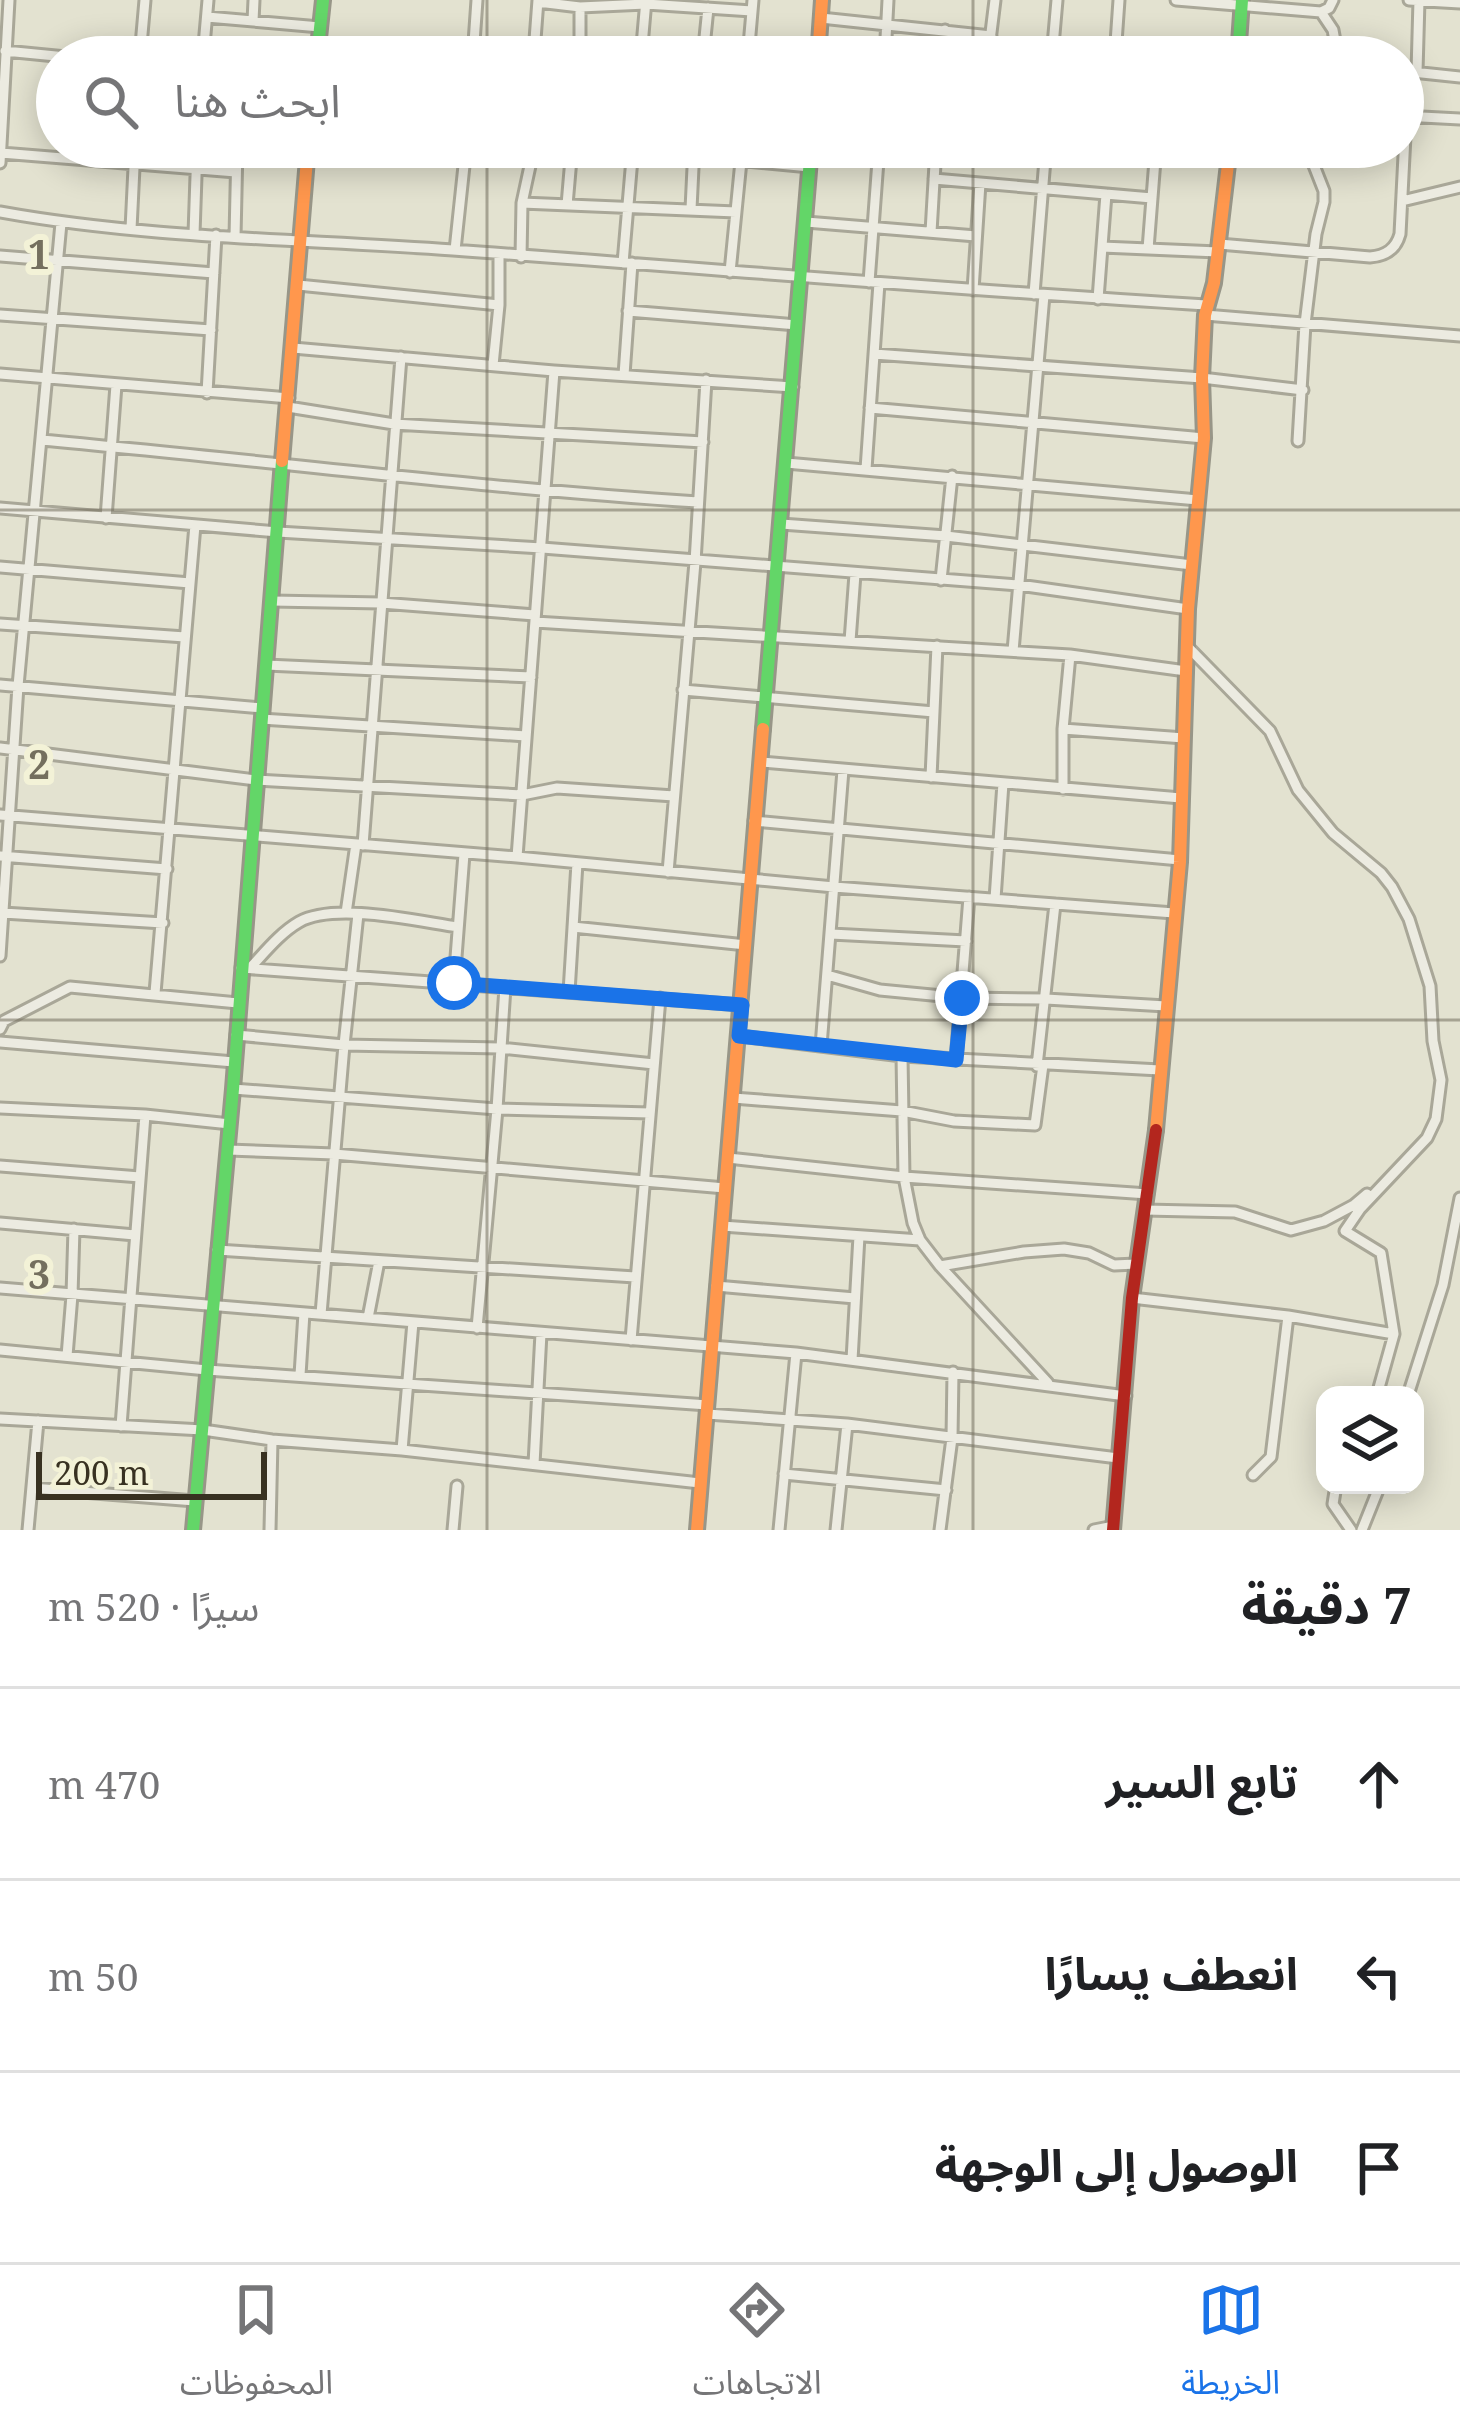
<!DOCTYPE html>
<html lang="ar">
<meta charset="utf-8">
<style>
body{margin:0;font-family:"Noto Serif","Noto Sans Arabic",serif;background:#f6f6f6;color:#202124;direction:rtl}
.controls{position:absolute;right:36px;bottom:36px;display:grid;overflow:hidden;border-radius:24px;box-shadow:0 6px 30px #0003}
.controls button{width:108px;height:108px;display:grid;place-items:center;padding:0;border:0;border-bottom:3px solid #e0e0e0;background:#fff;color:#202124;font:60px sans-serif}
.scale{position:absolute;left:36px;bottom:30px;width:231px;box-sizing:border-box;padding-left:12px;border:6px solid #383121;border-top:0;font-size:33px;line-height:42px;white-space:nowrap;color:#383121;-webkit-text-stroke:9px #f3f2d7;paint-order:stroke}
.stop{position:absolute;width:36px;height:36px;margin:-27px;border:9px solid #1a73e8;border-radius:50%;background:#fff}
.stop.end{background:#1a73e8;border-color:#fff;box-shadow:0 3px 12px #0008}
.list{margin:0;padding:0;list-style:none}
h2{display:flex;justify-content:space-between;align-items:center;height:156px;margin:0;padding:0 48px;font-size:51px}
h2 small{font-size:39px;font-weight:400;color:#757577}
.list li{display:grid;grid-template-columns:78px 1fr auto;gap:36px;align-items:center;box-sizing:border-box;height:192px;padding:0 48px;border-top:3px solid #e0e0e0}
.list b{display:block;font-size:45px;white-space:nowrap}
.list em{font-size:39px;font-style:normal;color:#757577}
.icon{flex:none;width:66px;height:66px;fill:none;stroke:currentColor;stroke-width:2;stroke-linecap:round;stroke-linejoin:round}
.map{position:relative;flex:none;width:1460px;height:1530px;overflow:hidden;direction:ltr}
.search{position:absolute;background:#fff;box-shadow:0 6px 30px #0003;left:36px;right:36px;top:36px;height:132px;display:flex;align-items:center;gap:30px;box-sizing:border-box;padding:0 42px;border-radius:66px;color:#757577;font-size:45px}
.sheet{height:732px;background:#fff}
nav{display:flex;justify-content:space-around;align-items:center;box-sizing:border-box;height:168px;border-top:3px solid #e0e0e0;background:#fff;font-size:33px;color:#757577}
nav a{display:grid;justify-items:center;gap:6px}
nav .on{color:#1a73e8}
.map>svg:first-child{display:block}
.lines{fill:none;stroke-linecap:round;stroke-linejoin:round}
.street-casing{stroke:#a9a798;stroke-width:15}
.fast-casing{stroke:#989688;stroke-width:18}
.slow-casing{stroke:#989688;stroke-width:18}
.jam-casing{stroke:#989688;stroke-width:18}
.street{stroke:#ecebe1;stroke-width:9}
.fast{stroke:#63d668;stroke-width:12}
.slow{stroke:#ff974d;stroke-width:12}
.jam{stroke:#b3261e;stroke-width:12}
.route{stroke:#1a73e8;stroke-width:15}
.grid{fill:none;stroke:#746f5e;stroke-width:3;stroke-opacity:0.55}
.grid-label{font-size:39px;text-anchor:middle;font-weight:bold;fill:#746f5e;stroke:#f3f2d7;stroke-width:12;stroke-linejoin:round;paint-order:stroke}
</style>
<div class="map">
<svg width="1460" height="1530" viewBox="0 0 1460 1530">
<rect width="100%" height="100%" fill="#e3e2d0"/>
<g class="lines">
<!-- street casing -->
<g class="street-casing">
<path id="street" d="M1176 0 1321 12 1329 8 1333 0
M1409 0 1460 3
M538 2 580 7 646 4 752 11
M1321 12 1333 30 1338 57
M207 17 320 27
M821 18 991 36
M253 21 254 0
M473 50 580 57V7
M1116 50 1238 57
M5 51 66 57
M534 53 538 0
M140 57 145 0
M203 57 208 0
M473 57 477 0
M641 57 646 0
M703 57 708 8
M748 57 753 0
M885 57 888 0
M943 57 945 30
M988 57 995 0
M1052 57 1057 0
M1115 57 1119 0
M1403 71 1460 77
M1417 72 1419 0
M1403 116 1460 119
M476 147 571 156
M1115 147 1229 157
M1 153 236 172
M694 156 810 167
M0 163 9 0
M934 179 1152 198
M1402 201 1460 187
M522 203 736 212
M567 205 572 147
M691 209 694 147
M0 212C149 239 302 239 453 250 704 268 955 290 1206 305
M806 222 976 236
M131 229 135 147
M931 232 936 147
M194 234 197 147
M235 237 237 147
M1219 244 1370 257C1386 256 1396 249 1400 234L1406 116
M1102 247 1218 252
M1148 249 1156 147
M455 250 466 147
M0 256 214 273
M521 257 522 203 533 152
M623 263 633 147
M730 272 741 161
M869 282 879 147
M298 285 499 305
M973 290 980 183
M1034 294 1046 147
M1098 299 1106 194
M628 311 797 325
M0 315 211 330
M1205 315 1460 336
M293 348 554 371 793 387
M874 354 1202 378 1303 390
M493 365 499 305V255
M0 374 289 398
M624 375 632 263
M207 393 216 235
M288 407 394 424 703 442
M870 408 1204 438
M41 440C261 460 479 488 698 502
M1298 441 1305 324 1316 234 1324 202V191L1313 163 1317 147
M786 463 1198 500
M866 469 879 283
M0 508 278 532 542 548 1019 585 1188 609
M106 518 116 385
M781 524 946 536 1192 565
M0 567 190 583
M941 580 952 476
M272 601 381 603 535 615
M535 622 1070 655 1186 671
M0 624 185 637
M850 641 855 574
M1187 646 1270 731 1298 790 1333 833 1381 873 1392 887 1409 919 1430 986 1433 1041 1441 1080 1436 1119 1427 1138 1360 1209 1345 1231 1381 1253 1394 1334 1377 1395
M1013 651 1044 295
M266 665 531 677
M0 685 262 708
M683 690 934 712
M261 719 526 736
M1063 729 1184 738
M0 748 256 780 522 795 557 788 674 796
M761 762 1181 798
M931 777 937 646
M1063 789V729L1070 655
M0 815 517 857 834 887 1174 913
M754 821 1180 860
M363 845 401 357
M0 856 167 869
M517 857 554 371
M668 872 695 562 706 380
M995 899 1003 783
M3 913 163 923
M346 913 356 844
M573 927 746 945
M831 934 966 941
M0 956 18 686 61 223
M241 968 742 1005
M250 968C265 952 280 933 299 922 335 902 416 921 458 927
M827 975 880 990 963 998 1046 999 1166 1006
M454 983 464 854
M569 992 577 863
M155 993 195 525
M0 1029 4 1021 70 987 238 1003
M236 1035 344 1045 500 1048 654 1064
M739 1036 902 1056 1160 1070
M0 1042 234 1062
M821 1046 843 770
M902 1056 904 1177 913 1223 920 1240 940 1266 1048 1383
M956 1060 969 897
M1037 1066 1055 904
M233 1089 497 1109 650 1113
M733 1098 902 1111 954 1121 1035 1125 1043 1065
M0 1108 145 1115 230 1124
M228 1150 334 1154 725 1188
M728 1158 904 1177 1148 1194
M0 1166 140 1177
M1145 1210 1235 1212 1291 1230 1324 1221 1354 1205 1367 1194
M0 1223 135 1235
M722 1226 920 1240
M217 1250 635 1277
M940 1266 1024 1252 1064 1249 1089 1253 1114 1265 1136 1264
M716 1286 855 1298
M0 1288 796 1353 1126 1396
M1132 1298 1288 1316 1394 1334
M321 1314 344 1045 358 914
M368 1318 379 1261
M477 1328 497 1109 505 987
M631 1340 660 998
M0 1350 207 1370 708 1405
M67 1356 72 1295 74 1229
M852 1360 859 1236
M300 1375 304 1313
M1408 1395 1443 1285 1460 1198
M707 1414 847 1424 1118 1458
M0 1419 203 1430 272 1440 402 1450 700 1483
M121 1426 145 1115
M402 1450 413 1322
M534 1464 541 1333
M784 1474 946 1490
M1253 1475 1271 1457 1288 1316
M1336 1485 1333 1504 1351 1530
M32 1488 195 1501
M28 1530 38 1421
M270 1530 272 1440
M453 1530 457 1486
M779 1530 796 1353
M836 1530 847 1424
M940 1530 952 1438 953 1372
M1094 1530 1114 1526
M1362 1530 1380 1485"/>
</g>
<!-- fast casing -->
<g class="fast-casing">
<path id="fast" d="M317 57 323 0
M1238 57 1242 0
M763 729 811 147
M193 1530 233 1089 282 461"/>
</g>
<!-- slow casing -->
<g class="slow-casing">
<path id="slow" d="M818 57 822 0
M282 461 308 147
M1156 1130 1180 862 1188 609 1204 438 1202 378 1205 315 1214 283 1230 147
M697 1530 763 729"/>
</g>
<!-- jam casing -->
<g class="jam-casing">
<path id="jam" d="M1113 1530 1132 1298 1156 1130"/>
</g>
<!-- street -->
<use href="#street" class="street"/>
<!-- fast -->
<use href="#fast" class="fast"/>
<!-- slow -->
<use href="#slow" class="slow"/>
<!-- jam -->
<use href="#jam" class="jam"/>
</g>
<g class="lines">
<!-- route -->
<path class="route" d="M454 983 742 1005 739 1036 956 1060 962 998"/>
</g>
<!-- grid -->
<path class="grid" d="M487 0V57M973 0V57M487 147V1530M973 147V1530M0 510H1460M0 1020H1460"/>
<g class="grid-label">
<text x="39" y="269">1</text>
<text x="39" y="779">2</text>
<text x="39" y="1289">3</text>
</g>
</svg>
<div class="controls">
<button><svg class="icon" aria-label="layers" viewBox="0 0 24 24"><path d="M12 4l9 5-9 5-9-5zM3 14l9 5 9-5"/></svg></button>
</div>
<div class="scale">200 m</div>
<div class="stop" style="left:454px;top:983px"></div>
<div class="stop end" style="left:962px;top:998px"></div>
<div class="search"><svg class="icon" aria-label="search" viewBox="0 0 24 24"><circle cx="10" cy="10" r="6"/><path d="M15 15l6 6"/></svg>ابحث هنا</div>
</div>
<section class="sheet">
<h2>7 دقيقة<small>سيرًا · 520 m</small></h2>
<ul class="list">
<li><svg class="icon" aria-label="ahead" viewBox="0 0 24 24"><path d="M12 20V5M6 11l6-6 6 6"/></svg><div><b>تابع السير</b></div><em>470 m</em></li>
<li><svg class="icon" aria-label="left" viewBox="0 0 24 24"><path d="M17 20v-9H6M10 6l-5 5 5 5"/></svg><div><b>انعطف يسارًا</b></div><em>50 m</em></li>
<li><svg class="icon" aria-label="arrive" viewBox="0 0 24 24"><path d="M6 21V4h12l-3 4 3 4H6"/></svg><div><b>الوصول إلى الوجهة</b></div></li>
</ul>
</section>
<nav>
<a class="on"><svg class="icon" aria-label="map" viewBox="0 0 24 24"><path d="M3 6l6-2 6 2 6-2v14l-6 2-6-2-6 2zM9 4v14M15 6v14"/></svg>الخريطة</a>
<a><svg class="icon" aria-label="directions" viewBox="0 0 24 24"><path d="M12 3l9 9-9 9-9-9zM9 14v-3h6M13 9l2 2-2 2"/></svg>الاتجاهات</a>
<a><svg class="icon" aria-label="saved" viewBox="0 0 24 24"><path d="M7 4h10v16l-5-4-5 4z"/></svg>المحفوظات</a>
</nav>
